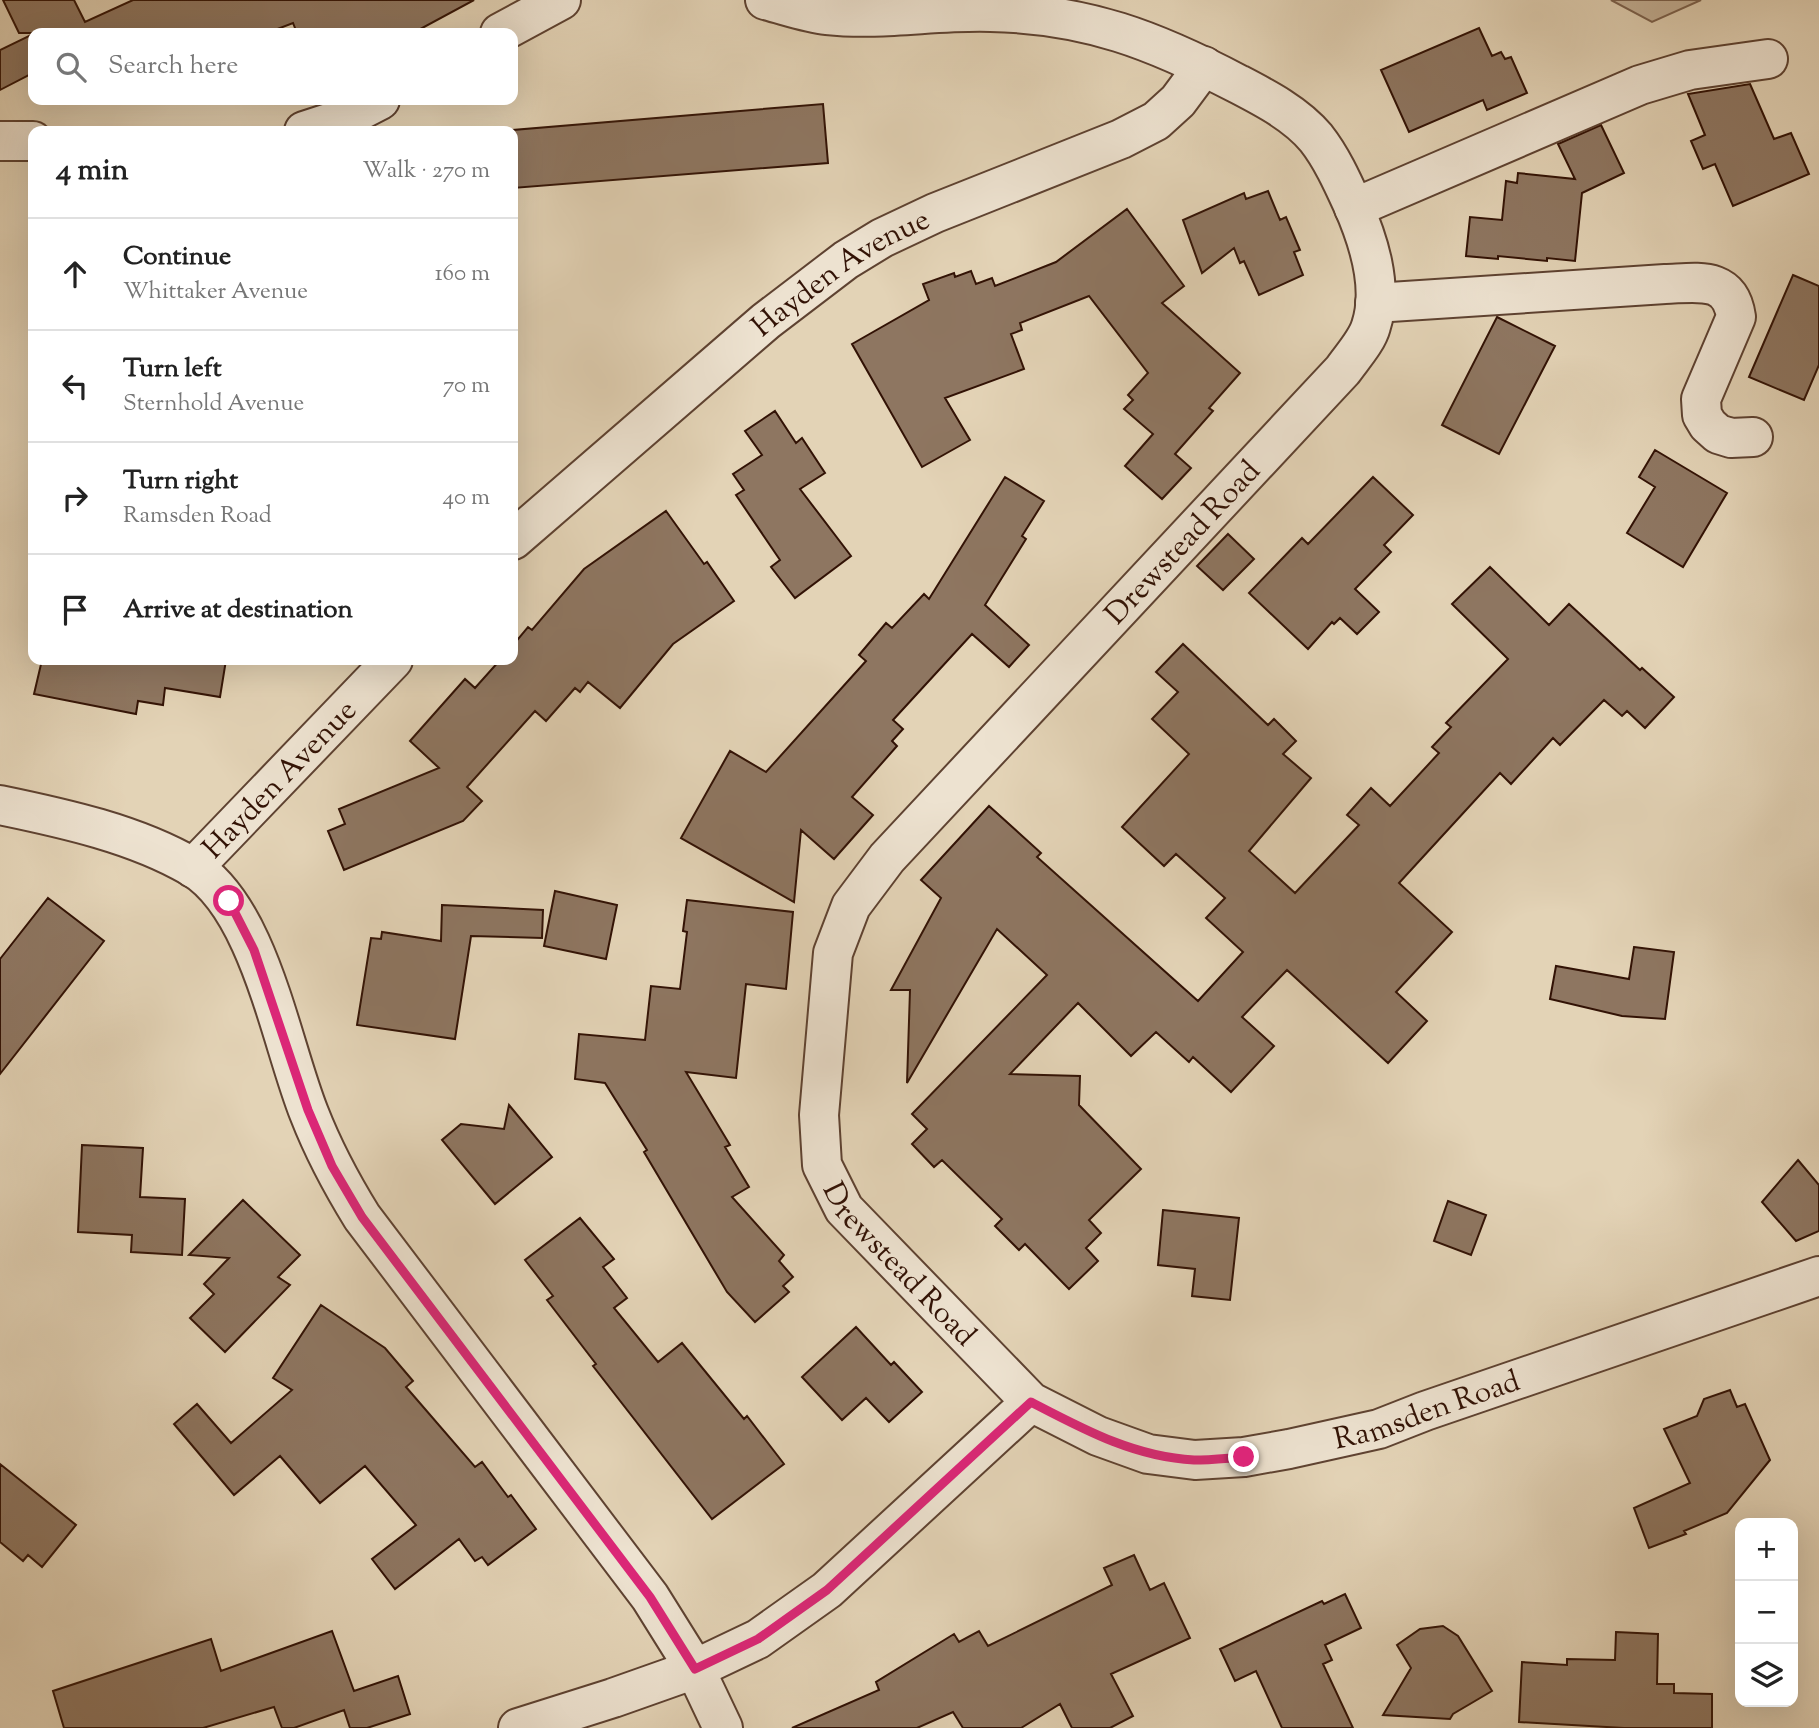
<!DOCTYPE html>
<meta charset="utf-8">
<style>
body{margin:0;font-family:"Sorts Mill Goudy",serif;background:#f6f6f6;color:#222}
.controls{position:absolute;right:21px;bottom:21px;display:grid;overflow:hidden;border-radius:14px;box-shadow:0 7px 28px #0002}
.controls button{width:63px;height:63px;display:grid;place-items:center;padding:0;border:0;border-bottom:2px solid #e0e0e0;background:#fff;color:#222;font:35px sans-serif}
.stop{position:absolute;width:21px;height:21px;margin:-16px;border:5px solid #db2777;border-radius:50%;background:#fff}
.stop.end{background:#db2777;border-color:#fff;box-shadow:0 2px 7px #0008}
.list{margin:0;padding:0;list-style:none}
h2{display:flex;justify-content:space-between;align-items:center;height:91px;margin:0;padding:0 28px;font-size:30px}
h2 small{font-size:23px;font-weight:400;color:#767676}
.list li{display:grid;grid-template-columns:46px 1fr auto;gap:21px;align-items:center;box-sizing:border-box;height:112px;padding:0 28px;border-top:2px solid #e0e0e0}
.list b{display:block;font-size:26px;white-space:nowrap}
.list p{margin:0;font-size:23px;white-space:nowrap;color:#767676}
.list em{font-size:23px;font-style:normal;color:#767676}
.icon{flex:none;width:38px;height:38px;fill:none;stroke:currentColor;stroke-width:2;stroke-linecap:round;stroke-linejoin:round}
.map{position:relative;flex:none;width:1819px;height:1728px;overflow:hidden}
.search{position:absolute;background:#fff;box-shadow:0 7px 28px #0002;left:28px;top:28px;width:490px;height:77px;display:flex;align-items:center;gap:18px;box-sizing:border-box;padding:0 24px;border-radius:14px;color:#767676;font-size:26px}
.panel{position:absolute;background:#fff;box-shadow:0 7px 28px #0002;left:28px;top:126px;width:490px;height:539px;border-radius:14px}
.map>svg:first-child{display:block}
.green{fill:#c5b298;stroke:#7c624e;stroke-width:2}
.building{fill:#8e7661;stroke:#321205;stroke-width:2}
.lines{fill:none;stroke-linecap:round;stroke-linejoin:round}
.minor-casing{stroke:#5e4231;stroke-width:42}
.minor{stroke:#ede2d0;stroke-width:38}
.route{stroke:#db2777;stroke-width:9}
.labels{text-anchor:middle;stroke-width:6;stroke-linejoin:round;paint-order:stroke}
.street-label{font-size:30px;fill:#321205;stroke:#ede2d0}
</style>
<div class="map">
<svg width="1819" height="1728" viewBox="0 0 1819 1728">
<rect width="100%" height="100%" fill="#e3d3b6"/>
<filter id="stains"><feTurbulence type="fractalNoise" baseFrequency=".00286" numOctaves="4"/><feColorMatrix values="0 0 0 0 .2 0 0 0 0 .09 0 0 0 0 .02 0 0 0 .5 -.17"/></filter>
<radialGradient id="worn" r=".72"><stop offset=".6" stop-color="#630" stop-opacity="0"/><stop offset="1" stop-color="#630" stop-opacity=".3"/></radialGradient>
<!-- green -->
<path class="green" d="M1611 0H1701L1652 22Z"/>
<!-- building -->
<path class="building" d="M3 0H74L85 22 133 0H474L413 33H297L293 23 267 33H19Z
M1479 28 1492 56 1501 52 1505 59 1511 57 1527 93 1487 110 1483 100 1409 132 1381 70Z
M33 34V73L0 90V50Z
M1750 84 1774 139 1791 133 1809 174 1733 206 1715 164 1703 169 1691 141 1705 135 1688 94Z
M823 104 828 163 513 188V130Z
M1601 125 1624 173 1582 193 1575 261 1547 258V261L1498 256V259L1466 256 1470 217 1502 220 1506 181 1517 183 1518 173 1575 179 1558 144Z
M1268 191 1280 220 1286 217 1300 250 1294 252 1303 275 1259 295 1244 261 1240 263 1234 248 1202 273 1183 220 1244 193 1246 199Z
M1127 209 1184 286 1162 303 1240 373 1209 408 1213 411 1175 454 1191 468 1162 499 1125 466 1153 434 1124 409 1133 400 1128 395 1148 373 1089 296 1020 323 1022 330 1011 334 1024 369 945 398 970 440 922 467 852 344 929 300 923 284 954 273 955 277 971 271 976 284 992 278 995 286 1056 262Z
M1793 275 1819 286V365L1804 400 1749 377Z
M1497 317 1555 346 1499 454 1442 425Z
M775 411 796 443 802 438 825 473 800 489 851 556 795 598 771 567 780 560 736 495 744 490 733 474 762 455 745 431Z
M1655 450 1727 493 1683 567 1627 533 1655 487 1639 477Z
M1005 477 1044 501 1022 536 1026 539 985 605 1029 645 1009 667 972 634 893 720 903 729 892 741 897 746 852 797 873 815 834 859 801 830 794 902 681 838 730 751 766 772 866 661 859 655 886 623 892 628 924 594 929 599Z
M1373 477 1413 515 1384 545 1391 552 1355 589 1379 612 1357 634 1340 618 1334 624 1332 622 1308 649 1249 593 1302 538 1308 544Z
M666 511 704 564 707 562 734 601 673 644 620 708 588 682 580 692 575 688 546 721 535 711 467 787 482 801 463 821 344 870 328 831 345 824 339 809 439 768 410 741 465 679 475 688 500 660H513V645L528 627 532 630 584 569Z
M1228 534 1254 559 1223 590 1197 566Z
M1490 567 1549 625 1569 604 1640 670 1642 668 1674 697 1645 728 1627 711 1622 716 1604 700 1560 745 1553 738 1511 784 1500 773 1399 883 1452 932 1396 992 1427 1021 1388 1063 1287 970 1242 1017 1274 1046 1231 1092 1193 1057 1189 1062 1156 1032 1131 1056 1078 1003 1010 1074 1080 1076 1079 1105 1141 1169 1089 1220 1101 1233 1086 1248 1098 1261 1069 1289 1025 1244 1019 1250 995 1226 1002 1219 942 1160 934 1167 912 1144 927 1129 912 1114 1047 975 997 929 907 1083 910 990H891L941 898 921 880 989 806 1041 853 1037 857 1198 1001 1243 952 1206 918 1225 898 1176 854 1164 866 1122 827 1189 754 1152 719 1178 692 1156 672 1183 644 1268 725 1274 719 1296 741 1283 754 1311 778 1249 851 1295 893 1359 825 1347 815 1371 788 1390 806 1439 753 1432 747 1451 727 1446 723 1508 659 1452 604Z
M42 660H226L220 697 165 688 163 705 138 701 136 714 34 694Z
M555 891 617 905 606 959 544 946Z
M48 898 104 941 0 1074V959Z
M687 900 793 912 786 989 746 984 736 1078 686 1072 730 1145 725 1147 749 1187 732 1197 784 1255 779 1261 793 1277 783 1286 789 1292 755 1322 727 1292 644 1152 647 1150 605 1083 575 1079 579 1034 645 1040 651 986 680 989 687 932 683 931Z
M442 905 543 910 542 938 471 936 455 1039 357 1025 371 938 381 939 382 932 441 941Z
M1634 947 1674 952 1665 1019 1622 1016 1550 999 1556 966 1629 979Z
M509 1105 552 1157 495 1204 442 1140 461 1124 504 1129Z
M82 1145 143 1148 140 1197 185 1199 182 1255 131 1252 132 1235 78 1232Z
M1798 1160 1819 1185V1231L1796 1241 1762 1202Z
M243 1200 300 1255 278 1277 290 1285 225 1352 190 1318 214 1294 204 1284 229 1258 189 1255Z
M1448 1201 1486 1215 1471 1255 1434 1241Z
M1163 1210 1239 1218 1230 1300 1192 1296 1195 1269 1158 1265Z
M580 1218 614 1259 603 1267 627 1298 614 1308 658 1362 682 1343 744 1419 747 1416 784 1464 712 1519 593 1366 596 1364 547 1300 553 1296 525 1260Z
M321 1305 385 1348 413 1381 406 1387 475 1467 482 1462 508 1497 511 1495 536 1529 488 1565 482 1557 475 1561 459 1539 395 1589 372 1559 416 1525 365 1466 320 1503 280 1456 234 1495 174 1424 197 1404 231 1443 292 1390 273 1378Z
M856 1327 891 1365 894 1362 922 1392 889 1422 866 1398 842 1420 802 1377Z
M1730 1390 1737 1407 1745 1404 1770 1460 1727 1513 1684 1531 1686 1534 1649 1548 1634 1508 1690 1483 1664 1429 1697 1416 1704 1399Z
M0 1464 76 1525 42 1567 28 1555 23 1561 0 1542Z
M1134 1555 1150 1590 1164 1583 1190 1638 1111 1674 1133 1716 1110 1728H1072L1060 1704 1021 1728H963L953 1712 917 1728H792L879 1690 876 1682 954 1634 959 1642 979 1631 988 1646 1112 1585 1104 1568Z
M1345 1594 1361 1628 1325 1645 1332 1660 1323 1664 1353 1728H1282L1256 1671 1235 1681 1220 1649 1322 1601 1324 1604Z
M1443 1626 1458 1636 1492 1691 1453 1714 1450 1719 1383 1715 1411 1668 1397 1645 1420 1629Z
M332 1631 354 1691 398 1676 410 1714 367 1728H350L344 1710 294 1728H282L274 1707 203 1728H64L53 1691 211 1639 221 1671Z
M1616 1632 1658 1634 1657 1684H1674V1693L1712 1694V1728H1624L1519 1722 1522 1662 1567 1665V1659L1615 1660Z"/>
<g class="lines">
<!-- minor casing -->
<g class="minor-casing">
<g id="minor">
<path id="s1" d="M765 0C785 5 807 13 827 15 882 21 937 10 991 12 1087 14 1154 40 1238 84 1265 98 1296 114 1316 138 1331 157 1342 181 1352 203 1368 239 1384 286 1371 326 1367 341 1352 357 1343 370L887 858 851 906 833 953 819 1115 822 1165 844 1209 1031 1402 1098 1436 1148 1454 1195 1460 1244 1457 1289 1449 1379 1429 1425 1411 1819 1276"/>
<path d="M500 33 561 0"/>
<path d="M304 131 347 117 380 100"/>
<path d="M0 141H33"/>
<path d="M1354 208 1640 85 1690 70 1768 59"/>
<path d="M1375 303 1665 284C1697 283 1730 275 1736 317L1701 399 1702 415 1708 425 1718 434 1731 438 1753 437"/>
<path id="s2" d="M513 540 766 321 846 260 882 238 935 213 1121 139 1156 121 1178 101 1204 66"/>
<path d="M0 805C63 818 136 834 192 867 259 907 281 1043 309 1113 323 1149 341 1183 362 1217L650 1597 695 1669 723 1728"/>
<path id="s3" d="M193 868 393 660"/>
<path d="M518 1728 613 1698 695 1669 758 1639 827 1590 1031 1402"/>
</g>
</g>
<!-- minor -->
<use href="#minor" class="minor"/>
</g>
<g class="lines">
<!-- route -->
<path class="route" d="M229 901 254 950 308 1110 332 1166 362 1217 650 1597 695 1669 758 1639 827 1590 1031 1402C1083 1429 1134 1457 1194 1460 1211 1460 1228 1458 1244 1457"/>
</g>
<g class="labels">
<!-- street labels -->
<g class="street-label">
<text dy="10" stroke="none"><textPath href="#s2" startOffset="424">Hayden Avenue</textPath></text>
<text transform="translate(1182 542) rotate(-47)" y="10">Drewstead Road</text>
<text dy="10" stroke="none"><textPath href="#s3" startOffset="124">Hayden Avenue</textPath></text>
<text dy="10" stroke="none"><textPath href="#s1" startOffset="1955">Drewstead Road</textPath></text>
<text dy="10" stroke="none"><textPath href="#s1" startOffset="2560">Ramsden Road</textPath></text>
</g>
</g>
<rect width="100%" height="100%" filter="url(#stains)"/>
<rect width="100%" height="100%" fill="url(#worn)"/>
</svg>
<div class="controls">
<button>+</button>
<button>−</button>
<button><svg class="icon" aria-label="layers" viewBox="0 0 24 24"><path d="M12 4l9 5-9 5-9-5zM3 14l9 5 9-5"/></svg></button>
</div>
<div class="stop" style="left:229px;top:901px"></div>
<div class="stop end" style="left:1244px;top:1457px"></div>
<div class="search"><svg class="icon" aria-label="search" viewBox="0 0 24 24"><circle cx="10" cy="10" r="6"/><path d="M15 15l6 6"/></svg>Search here</div>
<section class="panel">
<h2>4 min<small>Walk · 270 m</small></h2>
<ul class="list">
<li><svg class="icon" aria-label="ahead" viewBox="0 0 24 24"><path d="M12 20V5M6 11l6-6 6 6"/></svg><div><b>Continue</b><p>Whittaker Avenue</p></div><em>160 m</em></li>
<li><svg class="icon" aria-label="left" viewBox="0 0 24 24"><path d="M17 20v-9H6M10 6l-5 5 5 5"/></svg><div><b>Turn left</b><p>Sternhold Avenue</p></div><em>70 m</em></li>
<li><svg class="icon" aria-label="right" viewBox="0 0 24 24"><path d="M7 20v-9h11M14 6l5 5-5 5"/></svg><div><b>Turn right</b><p>Ramsden Road</p></div><em>40 m</em></li>
<li><svg class="icon" aria-label="arrive" viewBox="0 0 24 24"><path d="M6 21V4h12l-3 4 3 4H6"/></svg><div><b>Arrive at destination</b></div></li>
</ul>
</section>
</div>
